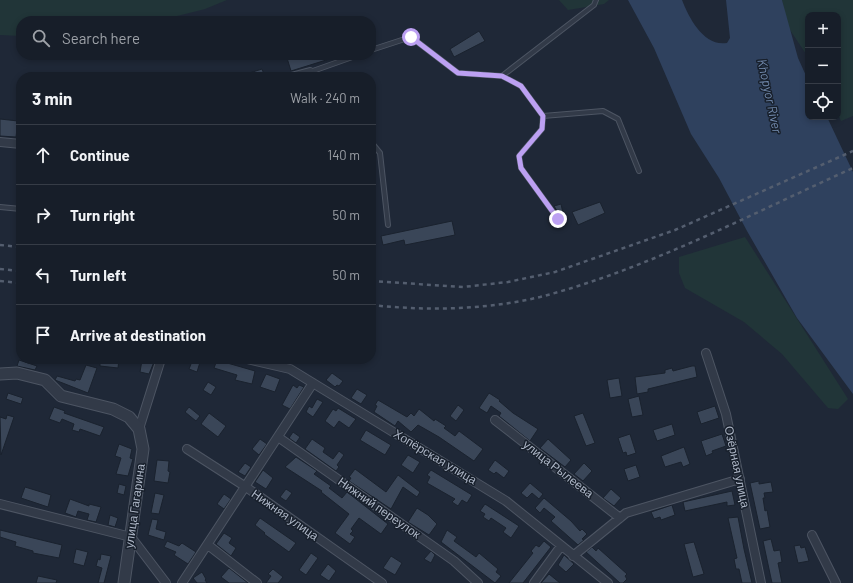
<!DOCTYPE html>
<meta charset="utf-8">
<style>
body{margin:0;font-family:Barlow,sans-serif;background:#242b35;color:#f1f3f6}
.controls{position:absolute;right:12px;top:12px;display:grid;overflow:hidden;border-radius:8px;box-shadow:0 2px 6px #0003}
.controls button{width:36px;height:36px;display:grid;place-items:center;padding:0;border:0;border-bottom:1px solid #363c46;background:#171e29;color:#f1f3f6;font:20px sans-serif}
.stop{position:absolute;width:12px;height:12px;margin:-9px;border:3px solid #bca0f2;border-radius:50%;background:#fff}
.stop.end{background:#bca0f2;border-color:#fff;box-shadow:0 1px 4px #0008}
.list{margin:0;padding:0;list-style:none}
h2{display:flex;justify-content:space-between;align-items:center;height:52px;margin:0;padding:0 16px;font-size:17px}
h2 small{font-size:13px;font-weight:400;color:#9ea2a8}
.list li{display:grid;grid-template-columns:26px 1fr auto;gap:12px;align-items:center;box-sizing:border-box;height:60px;padding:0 16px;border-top:1px solid #363c46}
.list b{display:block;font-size:15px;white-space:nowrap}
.list em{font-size:13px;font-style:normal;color:#9ea2a8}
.icon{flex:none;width:22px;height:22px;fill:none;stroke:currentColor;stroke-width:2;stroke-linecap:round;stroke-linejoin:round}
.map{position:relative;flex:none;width:853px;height:583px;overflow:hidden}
.search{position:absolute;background:#171e29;box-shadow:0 2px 6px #0003;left:16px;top:16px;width:360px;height:44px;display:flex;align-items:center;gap:10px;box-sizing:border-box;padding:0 14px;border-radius:16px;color:#9ea2a8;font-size:15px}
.panel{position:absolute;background:#171e29;box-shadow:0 2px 6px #0003;left:16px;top:72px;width:360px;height:292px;border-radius:16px}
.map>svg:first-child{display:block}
.green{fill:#213538}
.water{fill:#2f415e}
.building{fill:#3a4658;stroke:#1a222e}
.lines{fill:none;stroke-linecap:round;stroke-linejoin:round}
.service-casing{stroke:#4d5563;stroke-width:6}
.minor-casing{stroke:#4d5563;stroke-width:10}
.tertiary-casing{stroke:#4d5563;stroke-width:13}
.service{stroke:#323a48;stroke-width:4}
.minor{stroke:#323a48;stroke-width:8}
.tertiary{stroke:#323a48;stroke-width:11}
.rail{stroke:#545e6f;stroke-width:2.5;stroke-dasharray:4 4;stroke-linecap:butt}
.route{stroke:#bca0f2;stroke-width:5}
.labels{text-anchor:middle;stroke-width:3;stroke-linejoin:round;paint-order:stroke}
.street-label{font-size:12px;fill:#acb5c5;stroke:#18202c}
.water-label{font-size:13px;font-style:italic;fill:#738baf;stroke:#18202c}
</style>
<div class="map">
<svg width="853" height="583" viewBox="0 0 853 583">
<rect width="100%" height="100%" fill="#1f2837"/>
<!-- green -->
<path class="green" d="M0 0H227L205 9 157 21H21V36L0 35Z
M559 0H609L604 4 568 10Z
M782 0H853V116L841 121 838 114V15H808V57L788 27Z
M745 237 848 399 838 409 828 408 782 354 744 322 685 288 679 273V257Z"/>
<!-- water -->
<path class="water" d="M628 0H682C689 18 704 47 727 43L730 38 726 0H782L798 58 808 80V117H827L853 172V394L797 318 747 231 719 178 691 134 654 48Z"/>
<!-- building -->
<path class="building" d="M479 31 485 41 454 57 450 49Z
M295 55H339V56L291 71 287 58Z
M262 69 265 77H240V76Z
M0 119 18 121 16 137 0 136Z
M600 202 605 213 578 225 572 212Z
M561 204 563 213 559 214 554 206Z
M452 221 455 235 405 245 404 240 383 245 381 236Z
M113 359H119L118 368 100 366V360L112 361Z
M193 359H201L197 372 189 369Z
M19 360 37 366 35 370 17 366Z
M142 360 154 362 149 374 140 372Z
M217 360 255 371 252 384 235 380 237 375 214 368Z
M86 365 97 368 88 393 55 380 57 376 75 381 76 379 80 380Z
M692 366H695L697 377 648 389V392L637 394 635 377 665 373V370L672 368 673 371Z
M332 373 343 381 339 386 337 385 335 387 326 380Z
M266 374 280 379 275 392 260 387Z
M619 378 622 396 610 398 607 380Z
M208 382 216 387 211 395 203 390Z
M293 385 297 388 299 385 304 387 290 409 282 405Z
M357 389 367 395 361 404 351 398Z
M8 393 23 398 21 404 6 399Z
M489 393 500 400 499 401 513 413 538 429 530 441 499 416 501 413 491 406 487 413 479 408Z
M639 396 643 415 632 417 628 399Z
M317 399 323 402 313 417 306 412 309 406 312 408Z
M378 400 407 417 411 413 414 416 419 409 434 421 435 419 446 426 444 428 455 436 459 431 483 449 474 461 439 437 418 425 411 432 398 421 395 426 374 412 377 406 375 405Z
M458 405 464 410 456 421 450 416Z
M715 406 719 418 701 424 697 412Z
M54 407 65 411 64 413 104 427 100 436 80 429 79 432 72 430 74 424 62 419 60 423 49 419Z
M189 407 200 416 196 421 185 412Z
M338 408 356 419 349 428 339 421 334 428 325 421 333 409 336 411Z
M209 413 226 426 218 437 201 424Z
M583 413 595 443 586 446 574 416Z
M7 415 14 417 1 455 0 417 6 419Z
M672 424 675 435 657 441 653 430Z
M366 430 391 445 385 455 360 440Z
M293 432 300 437 296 443 289 438Z
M630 434 636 453 627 456 626 452 623 453 618 438Z
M722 434 726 446 712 451 713 453 706 456 701 441Z
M260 439 267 444 259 455 252 449Z
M312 439 325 448 323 452 333 459 339 451 344 455 337 465 339 467 336 471 305 449Z
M548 439 571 460 565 467 540 448Z
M119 444 132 449 130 458 133 459 128 476 116 474 121 458 115 456Z
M684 447 690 464 683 467 681 462 665 467 661 456Z
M408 455 420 462 413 473 401 465Z
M296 457 317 471 314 474 331 486 329 488 342 498 347 492 388 524 381 534 359 518 351 529 353 531 350 534 355 537 350 544 335 533 349 514 321 492 322 491 285 467Z
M157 460 169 461 168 471 170 472 168 483 154 481Z
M495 460 509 471 504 478 496 472 494 474 488 470Z
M245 463 251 467 245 476 238 472Z
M584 463 592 471 583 481 574 474Z
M636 465 640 477 628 481 624 469Z
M355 469 386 492 398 475 420 492 417 497 403 487 391 509 349 481 351 478 349 477Z
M263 470 273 478 266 489 255 482Z
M431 470 472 495 467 503 462 500 458 506 452 502 455 499 427 483 430 477 427 475Z
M759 481V484L771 482 773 492 764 493 765 498H763L765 511 767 510 770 527 760 529 750 483Z
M530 483 543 494 539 499 532 493 527 498 521 493Z
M119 484 126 486 124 495 117 493Z
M25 487 51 495 48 507 21 498Z
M286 489 292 493 286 501 280 497Z
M611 489 621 498 614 506 603 498Z
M732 491 735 505 727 506V502L685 511 683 502Z
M155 493 164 495 159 514 151 513Z
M224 494 231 499 224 509 217 504Z
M544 498 571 521 580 531 582 529 587 534 582 539 584 540 578 545 551 521 555 517 544 508 540 513 535 508Z
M70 499 89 506V504L101 507 96 522 87 520 89 514 78 511 76 517 65 513Z
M485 504 519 526 511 538 503 532 506 528 491 518 489 521 483 517 485 514 480 511Z
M672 505 675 515 661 520 660 517 654 519 651 512Z
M417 508 428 515 437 524 429 535 408 522Z
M110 515 118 518 115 527 108 525Z
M738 517 744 549 752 583H742L739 569H736L734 559 737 558 728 518Z
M260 518 296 543 289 552 264 534 265 533 255 525Z
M152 519 158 520 156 529 166 532 164 540 148 535Z
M0 530 62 545 59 558 33 553V551L15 546 16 542 0 537Z
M447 530 457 537 454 541 476 557 479 553 498 569 496 572 501 576 495 583 441 542Z
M224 533 232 538 229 543 236 548 231 556 216 544Z
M771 539 774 551 780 550 782 562 778 563 782 583H772L763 541Z
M167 541 179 546 182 543 196 552 188 564 174 555 176 552 164 547Z
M544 541 551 547 523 583H509L533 553 531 551 536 545 539 547Z
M694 542 704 574 693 577 684 544Z
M800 545 801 548 805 547 809 561 798 563 794 546Z
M592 547 596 551 598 548 627 574 625 576 627 579 623 583H620L586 552Z
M76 549 88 552 84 566 73 563Z
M431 551 435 555 431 563 424 559Z
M311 553 318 558 306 575 299 570Z
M101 554 111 556 104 583H98L102 568 96 566 98 559 100 560Z
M564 555 574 564 566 572 558 565Z
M391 556 402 563 395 575 383 568Z
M328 564 336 571 329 581 320 575Z
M229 568 248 583H229L221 577Z
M273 569 283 577 278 583H266L271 576 268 574Z
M202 572 206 579 205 580 207 583H197L193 578Z
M549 574 560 583H541Z
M38 576 57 580 56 583H36Z"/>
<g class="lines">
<!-- service casing -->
<g class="service-casing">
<path id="service" d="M371 50 411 37 458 73 502 76 521 86 543 116 603 111 618 119 639 171
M502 76 594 5 596 0
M317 77 310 72 358 55
M543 116 542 129 519 156 521 168 558 219
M371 142 380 153 388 225
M0 207 21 209"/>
</g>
<!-- minor casing -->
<g class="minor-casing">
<path id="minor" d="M291 77 310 72
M0 142 21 144
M706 353 726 414 761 583
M247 359 290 369 506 501 608 583
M495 420 620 518
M139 429 161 359
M278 437 454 561 478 583
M187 449 246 487 382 583
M0 504 131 537 166 583
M812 535 836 583
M208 545 257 583
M573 556 626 513 740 479
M182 583 313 383
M534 583 561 546"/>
</g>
<!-- tertiary casing -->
<g class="tertiary-casing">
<path id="tertiary" d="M0 374 17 373 45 380 61 396 113 409 129 417 139 429 143 449 124 583"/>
</g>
<!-- service -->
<use href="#service" class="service"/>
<!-- minor -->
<use href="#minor" class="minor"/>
<!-- tertiary -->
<use href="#tertiary" class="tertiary"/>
<!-- rail -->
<path class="rail" d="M0 245 21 247
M0 269 21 271
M0 281 21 283
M371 281 463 287 508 282 555 272 675 230 853 151
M371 305C427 311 485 310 540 297 648 269 751 214 853 168"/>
</g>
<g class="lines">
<!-- route -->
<path class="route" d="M411 37 458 73 502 76 521 86 543 116 542 129 519 156 521 168 558 219"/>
</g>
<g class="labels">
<!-- street labels -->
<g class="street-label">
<text transform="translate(435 457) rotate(31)" y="4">Хопёрская улица</text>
<text transform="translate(737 467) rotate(78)" y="4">Озёрная улица</text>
<text transform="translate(558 469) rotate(38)" y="4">улица Рылеева</text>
<text transform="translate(135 506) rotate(-82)" y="4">улица Гагарина</text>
<text transform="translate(379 508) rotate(35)" y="4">Нижний переулок</text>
<text transform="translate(285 515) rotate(35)" y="4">Нижняя улица</text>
</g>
<!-- water labels -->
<g class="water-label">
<text transform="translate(770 96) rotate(78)" y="5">Khopyor River</text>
</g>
</g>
</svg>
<div class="controls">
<button>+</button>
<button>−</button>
<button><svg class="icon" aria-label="locate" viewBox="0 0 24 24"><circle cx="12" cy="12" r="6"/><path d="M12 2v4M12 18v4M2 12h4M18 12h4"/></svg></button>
</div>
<div class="stop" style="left:411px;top:37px"></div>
<div class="stop end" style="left:558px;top:219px"></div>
<div class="search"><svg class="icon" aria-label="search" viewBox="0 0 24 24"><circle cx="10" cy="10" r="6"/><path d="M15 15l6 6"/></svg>Search here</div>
<section class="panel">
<h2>3 min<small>Walk · 240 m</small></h2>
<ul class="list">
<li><svg class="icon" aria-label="ahead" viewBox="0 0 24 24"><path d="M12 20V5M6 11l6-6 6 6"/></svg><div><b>Continue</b></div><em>140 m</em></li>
<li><svg class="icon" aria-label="right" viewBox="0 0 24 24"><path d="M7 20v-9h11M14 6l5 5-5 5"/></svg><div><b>Turn right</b></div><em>50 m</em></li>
<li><svg class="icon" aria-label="left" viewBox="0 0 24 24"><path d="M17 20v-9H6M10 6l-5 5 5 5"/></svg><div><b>Turn left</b></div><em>50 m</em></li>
<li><svg class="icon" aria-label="arrive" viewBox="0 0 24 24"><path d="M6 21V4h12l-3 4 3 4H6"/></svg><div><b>Arrive at destination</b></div></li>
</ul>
</section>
</div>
